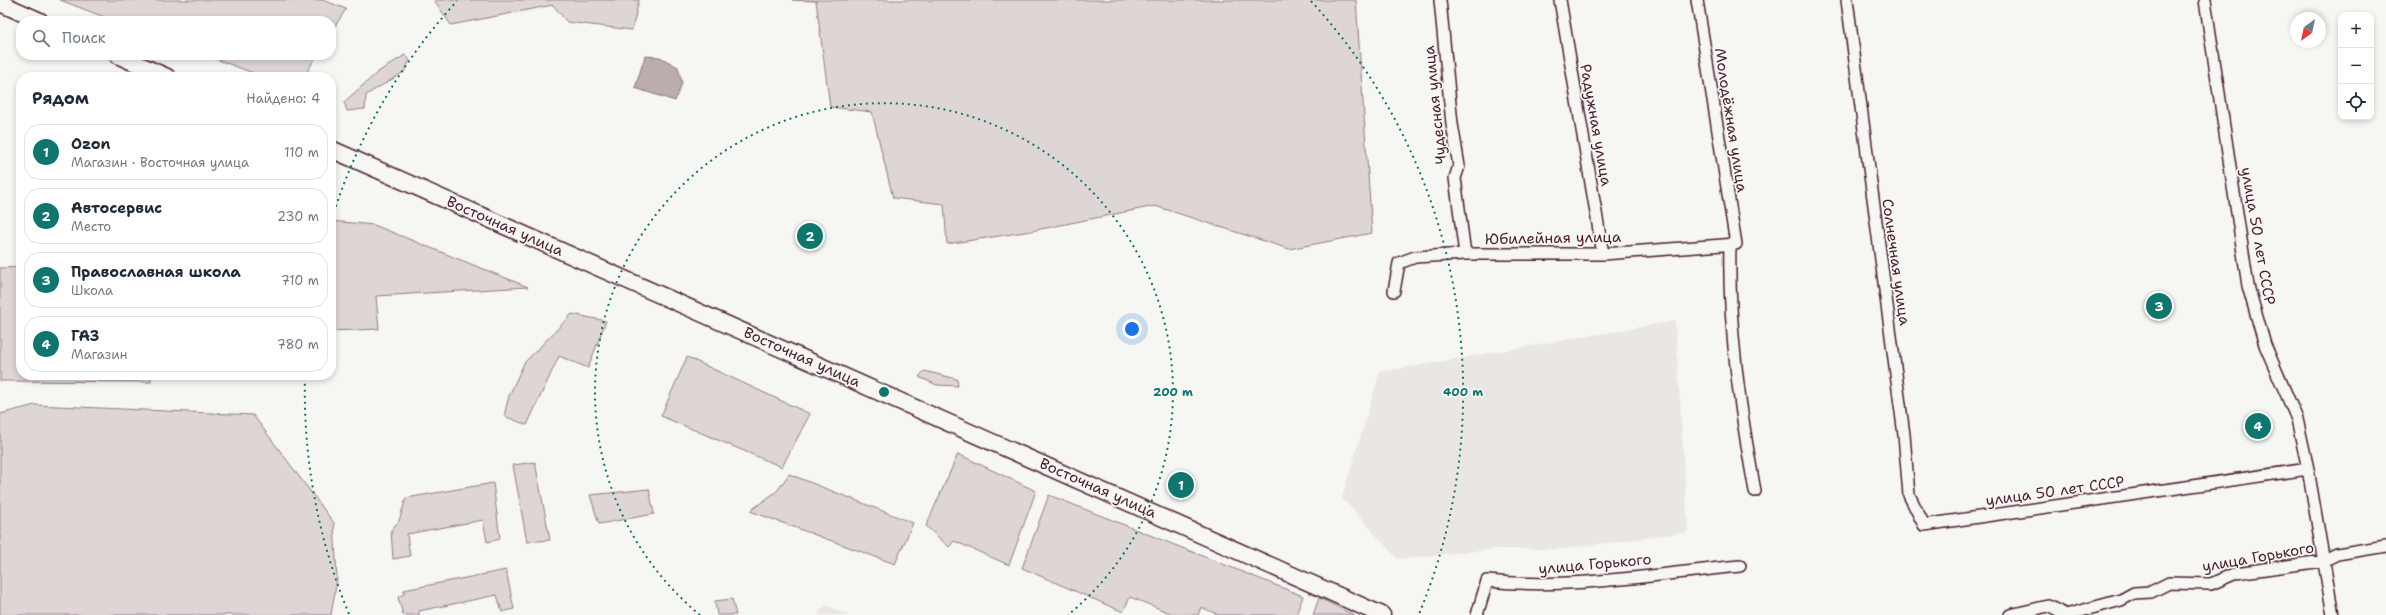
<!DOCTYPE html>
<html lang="ru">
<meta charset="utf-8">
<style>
body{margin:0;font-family:"Shantell Sans",sans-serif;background:#f2f2f3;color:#1f2937}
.controls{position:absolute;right:12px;top:12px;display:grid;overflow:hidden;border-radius:8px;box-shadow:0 2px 6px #0003}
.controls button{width:36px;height:36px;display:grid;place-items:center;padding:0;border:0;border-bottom:1px solid #e0e1e3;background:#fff;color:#1f2937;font:20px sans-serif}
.compass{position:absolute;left:2290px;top:12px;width:36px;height:36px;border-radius:50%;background:#fff;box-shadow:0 2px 6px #0003;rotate:213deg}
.you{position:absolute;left:1132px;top:329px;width:14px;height:14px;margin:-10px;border:3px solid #fff;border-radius:50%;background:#1a73e8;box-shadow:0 0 0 6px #1a73e833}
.badge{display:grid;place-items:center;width:26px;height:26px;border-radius:50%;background:#0f766e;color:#fff;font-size:13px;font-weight:700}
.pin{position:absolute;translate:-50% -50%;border:2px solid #fff;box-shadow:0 1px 4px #0006}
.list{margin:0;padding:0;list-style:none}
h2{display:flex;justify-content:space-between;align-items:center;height:52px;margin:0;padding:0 16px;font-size:17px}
h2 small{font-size:13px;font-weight:400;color:#747a83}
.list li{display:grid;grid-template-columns:26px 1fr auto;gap:12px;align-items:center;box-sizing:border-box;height:56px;margin:0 8px 8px;padding:0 8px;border:1px solid #e0e1e3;border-radius:16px}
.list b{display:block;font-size:15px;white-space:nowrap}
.list p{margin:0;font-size:13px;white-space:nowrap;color:#747a83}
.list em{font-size:13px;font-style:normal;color:#747a83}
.icon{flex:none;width:22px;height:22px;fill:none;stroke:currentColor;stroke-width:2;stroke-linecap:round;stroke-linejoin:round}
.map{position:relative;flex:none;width:2386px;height:615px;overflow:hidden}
.search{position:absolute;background:#fff;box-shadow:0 2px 6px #0003;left:16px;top:16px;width:320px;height:44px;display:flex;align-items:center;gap:10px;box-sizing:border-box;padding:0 14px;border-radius:16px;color:#747a83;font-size:15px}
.panel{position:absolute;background:#fff;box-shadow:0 2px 6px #0003;left:16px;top:72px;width:320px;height:308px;border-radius:16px}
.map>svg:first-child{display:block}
.built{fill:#e9e6e3}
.green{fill:#ddd6d5;stroke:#947a80}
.water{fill:#bbadae;stroke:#8e747a}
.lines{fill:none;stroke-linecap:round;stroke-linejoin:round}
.street-casing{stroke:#4a1f2b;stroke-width:14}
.secondary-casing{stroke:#4a1f2b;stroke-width:19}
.street{stroke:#f6f6f2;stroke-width:11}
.secondary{stroke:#f6f6f2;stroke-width:16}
.ring{fill:none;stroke:#0f766e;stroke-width:2;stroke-dasharray:2 4}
.labels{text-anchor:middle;stroke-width:3.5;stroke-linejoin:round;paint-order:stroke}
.street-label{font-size:15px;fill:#4a1f2b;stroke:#f6f6f2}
.centre{fill:#0f766e;stroke:#f6f6f2;stroke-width:2}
.ring-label{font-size:12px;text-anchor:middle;font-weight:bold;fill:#0f766e;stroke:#f6f6f2;stroke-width:3.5;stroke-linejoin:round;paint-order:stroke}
</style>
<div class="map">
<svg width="2386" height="615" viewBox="0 0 2386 615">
<rect width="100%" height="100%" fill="#f6f6f2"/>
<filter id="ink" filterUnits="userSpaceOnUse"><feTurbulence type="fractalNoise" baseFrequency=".025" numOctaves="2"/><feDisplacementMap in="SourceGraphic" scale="8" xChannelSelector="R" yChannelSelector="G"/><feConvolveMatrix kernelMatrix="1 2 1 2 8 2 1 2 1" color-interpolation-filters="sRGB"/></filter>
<g filter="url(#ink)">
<!-- built -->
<path class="built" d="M1675 321 1688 532 1561 549H1495L1398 559 1342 498 1380 372Z
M825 605 849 615H818Z"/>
<!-- green -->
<path class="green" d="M60 0H323L346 9 331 32V21H115Z
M434 0H639L632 30 567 22 553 5 451 25Z
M792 0H1356L1372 233 1289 249 1155 206 1031 231 947 244 944 204 893 198 872 112 830 107 816 1Z
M205 55H317L304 77H264Z
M405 55 410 60 404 72 366 95 365 109 347 111 344 102 378 72Z
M331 221 374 225 528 287 376 296 379 329 331 331Z
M21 267V375H151V382L0 381V268Z
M572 314 606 321 588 368 559 356 527 425 504 416 509 396 524 363Z
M687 357 810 414 782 467 661 416Z
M924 371 957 379 958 386 937 385 919 377Z
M35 405 253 415 334 523 337 579 331 615H0V414Z
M958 454 1036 491 1009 565 954 541 949 547 926 526Z
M535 462 550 540 527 542 513 465Z
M789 474 913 523 895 564 750 511 777 491Z
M493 483 500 539 487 542 483 520 407 534 410 556 393 559 391 530 399 521 406 498Z
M649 489 654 514 599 524 590 495Z
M1049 495 1303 596 1296 615H1219L1201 607 1198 615H1175L1130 597 1123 612 1022 568Z
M506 570 514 609 502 612 497 595 419 611V615H403L398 597 404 594V590Z
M1319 598 1354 615H1313Z
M732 599 736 615H717L715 601Z"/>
<!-- water -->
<path class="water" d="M645 56 660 57 678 67 682 83 675 101 635 88Z"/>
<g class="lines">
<!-- street casing -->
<g class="street-casing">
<path id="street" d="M1440 0 1452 124 1459 166 1455 178 1465 254
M1560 0 1603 254
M1847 0 1904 435 1909 495 1924 525 2308 469
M2205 0 2248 286 2265 345 2297 419 2308 469 2333 615
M1730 244C1728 326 1740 410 1755 491
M1394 291 1399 263 1415 257 1465 254H1603L1736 244 1697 0
M1477 615 1487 581C1571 590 1657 574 1740 566
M2010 615 2048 606 2066 615
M2066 615 2121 600 2134 593 2151 592 2169 583 2211 584 2236 573 2323 561 2337 554 2386 546"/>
</g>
<!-- secondary casing -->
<g class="secondary-casing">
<path id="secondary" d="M0 3 40 21
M117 55 167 77
M331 149 1382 615"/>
</g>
<!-- street -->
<use href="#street" class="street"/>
<!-- secondary -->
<use href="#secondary" class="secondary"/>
</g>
</g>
<!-- distance rings -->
<g class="ring">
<path d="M700 615A289 289 0 1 1 1068 615"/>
<path d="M349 614A579 579 0 0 1 305 377M332 218A579 579 0 0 1 457 1M1311 1A579 579 0 0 1 1419 614"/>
</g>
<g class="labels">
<!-- street labels -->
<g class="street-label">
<text transform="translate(1435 105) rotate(-96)" y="5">Чудесная улица</text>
<text transform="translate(1731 120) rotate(81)" y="5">Молодёжная улица</text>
<text transform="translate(1596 125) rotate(80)" y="5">Радужная улица</text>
<text transform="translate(505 226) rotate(24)" y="5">Восточная улица</text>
<text transform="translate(2258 236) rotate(80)" y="5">улица 50 лет СССР</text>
<text transform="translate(1553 238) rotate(-1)" y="5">Юбилейная улица</text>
<text transform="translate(1896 262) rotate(82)" y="5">Солнечная улица</text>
<text transform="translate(802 357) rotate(24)" y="5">Восточная улица</text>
<text transform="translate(1098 488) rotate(24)" y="5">Восточная улица</text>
<text transform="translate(2055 491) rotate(-8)" y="5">улица 50 лет СССР</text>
<text transform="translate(2258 557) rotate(-10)" y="5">улица Горького</text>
<text transform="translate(1595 564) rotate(-5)" y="5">улица Горького</text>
</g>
</g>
<circle cx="884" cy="392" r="6" class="centre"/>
<g class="ring-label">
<text x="1173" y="396">200 m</text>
<text x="1463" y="396">400 m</text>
</g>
</svg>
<div class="controls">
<button>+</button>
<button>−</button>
<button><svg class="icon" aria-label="locate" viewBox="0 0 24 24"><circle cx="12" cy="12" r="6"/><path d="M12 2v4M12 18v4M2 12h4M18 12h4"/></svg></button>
</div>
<svg class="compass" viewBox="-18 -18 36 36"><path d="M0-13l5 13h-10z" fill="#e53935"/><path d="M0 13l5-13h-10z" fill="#747a83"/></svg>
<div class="you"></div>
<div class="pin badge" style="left:1181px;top:485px">1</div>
<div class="pin badge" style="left:810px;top:236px">2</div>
<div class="pin badge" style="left:2159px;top:306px">3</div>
<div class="pin badge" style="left:2258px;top:426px">4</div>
<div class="search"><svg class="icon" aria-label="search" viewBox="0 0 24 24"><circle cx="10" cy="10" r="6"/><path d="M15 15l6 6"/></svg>Поиск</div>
<section class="panel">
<h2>Рядом<small>Найдено: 4</small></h2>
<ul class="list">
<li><span class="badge">1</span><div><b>Ozon</b><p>Магазин · Восточная улица</p></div><em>110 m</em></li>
<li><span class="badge">2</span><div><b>Автосервис</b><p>Место</p></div><em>230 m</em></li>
<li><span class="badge">3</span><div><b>Православная школа</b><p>Школа</p></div><em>710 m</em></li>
<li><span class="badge">4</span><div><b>ГАЗ</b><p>Магазин</p></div><em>780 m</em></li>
</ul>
</section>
</div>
